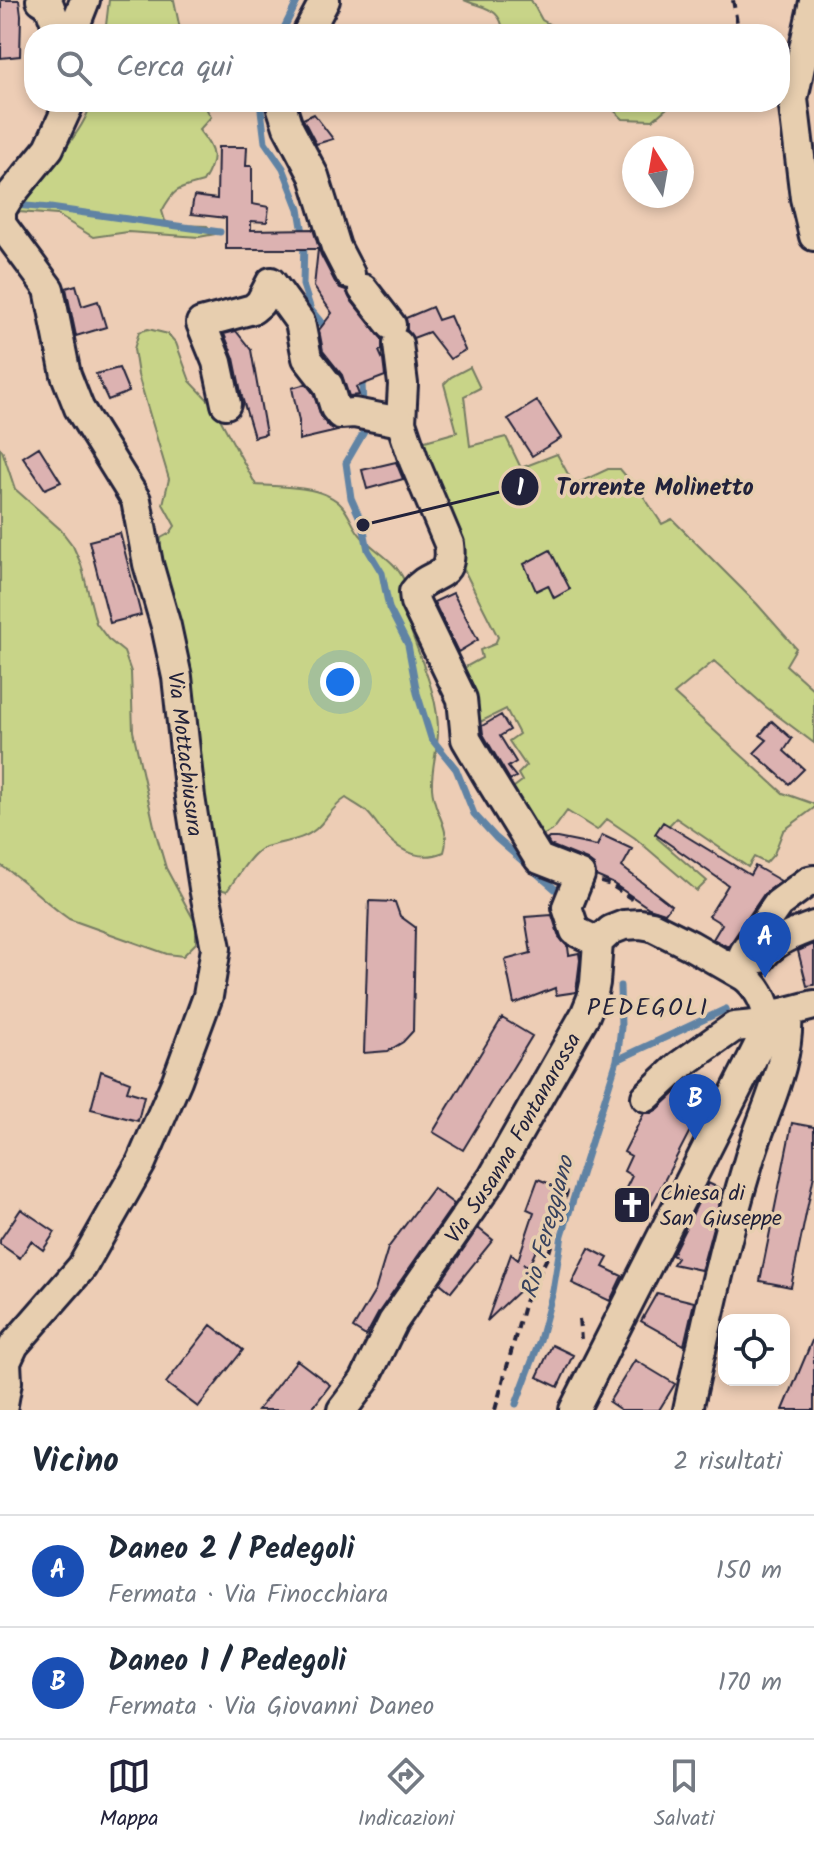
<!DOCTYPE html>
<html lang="it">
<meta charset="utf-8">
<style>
body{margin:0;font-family:Kalam,sans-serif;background:#f6f6f7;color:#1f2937}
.controls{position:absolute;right:24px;bottom:24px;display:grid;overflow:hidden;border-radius:16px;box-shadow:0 4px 12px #0003}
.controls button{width:72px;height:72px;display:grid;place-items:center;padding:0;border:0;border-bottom:2px solid #e0e1e3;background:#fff;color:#1f2937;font:40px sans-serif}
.compass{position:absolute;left:622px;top:136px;width:72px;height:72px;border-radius:50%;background:#fff;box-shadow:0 4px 12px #0003;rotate:349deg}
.you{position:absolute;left:340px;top:682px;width:28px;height:28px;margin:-20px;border:6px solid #fff;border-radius:50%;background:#1a73e8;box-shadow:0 0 0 12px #1a73e833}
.badge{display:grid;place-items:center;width:52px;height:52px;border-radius:50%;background:#22223b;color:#fff;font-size:26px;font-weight:700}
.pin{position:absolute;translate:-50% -66px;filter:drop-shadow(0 2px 4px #0008)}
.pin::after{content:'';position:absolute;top:42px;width:28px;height:24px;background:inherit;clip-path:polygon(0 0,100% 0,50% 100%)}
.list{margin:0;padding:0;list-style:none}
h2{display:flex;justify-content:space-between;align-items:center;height:104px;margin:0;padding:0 32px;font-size:34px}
h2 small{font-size:26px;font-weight:400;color:#747a83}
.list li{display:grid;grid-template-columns:52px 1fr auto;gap:24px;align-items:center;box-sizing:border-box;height:112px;padding:0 32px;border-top:2px solid #e0e1e3}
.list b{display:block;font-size:30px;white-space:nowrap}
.list p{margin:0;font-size:26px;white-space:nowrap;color:#747a83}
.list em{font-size:26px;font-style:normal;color:#747a83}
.icon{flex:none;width:44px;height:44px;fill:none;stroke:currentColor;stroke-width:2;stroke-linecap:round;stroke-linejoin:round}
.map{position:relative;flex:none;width:814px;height:1410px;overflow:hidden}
.search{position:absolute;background:#fff;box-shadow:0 4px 12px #0003;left:24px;right:24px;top:24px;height:88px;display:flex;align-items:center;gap:20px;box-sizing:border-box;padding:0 28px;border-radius:32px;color:#747a83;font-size:30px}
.sheet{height:328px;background:#fff}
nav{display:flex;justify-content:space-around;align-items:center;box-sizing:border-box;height:112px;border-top:2px solid #e0e1e3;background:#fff;font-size:22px;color:#747a83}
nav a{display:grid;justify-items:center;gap:4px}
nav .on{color:#22223b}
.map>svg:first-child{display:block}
.green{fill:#c8d488;stroke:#757b62;stroke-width:2}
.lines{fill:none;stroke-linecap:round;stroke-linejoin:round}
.stream{stroke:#6183a4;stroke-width:7}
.building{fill:#dcb2b1;stroke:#22223b;stroke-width:2}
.minor-casing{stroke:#22223b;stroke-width:34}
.path{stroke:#22223b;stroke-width:4;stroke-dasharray:8 6;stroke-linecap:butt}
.minor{stroke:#e7ceaf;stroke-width:28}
.labels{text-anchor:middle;stroke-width:7;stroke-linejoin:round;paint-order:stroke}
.street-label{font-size:22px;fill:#22223b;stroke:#e7ceaf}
.poi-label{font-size:22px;fill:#22223b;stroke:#e7ceaf;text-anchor:start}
.neighbourhood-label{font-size:24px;letter-spacing:2px;fill:#22223b;stroke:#e7ceaf}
.water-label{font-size:24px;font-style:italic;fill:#37425e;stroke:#e7ceaf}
.leader{fill:none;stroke:#22223b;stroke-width:3}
.callout-dot{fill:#22223b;stroke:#e7ceaf;stroke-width:3}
.mark-label{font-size:24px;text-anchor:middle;font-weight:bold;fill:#fff}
.callout-label{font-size:24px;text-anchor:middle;font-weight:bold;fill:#22223b;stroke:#e7ceaf;stroke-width:7;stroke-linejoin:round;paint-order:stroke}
</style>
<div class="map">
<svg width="814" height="1410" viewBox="0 0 814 1410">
<rect width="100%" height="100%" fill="#edcdb5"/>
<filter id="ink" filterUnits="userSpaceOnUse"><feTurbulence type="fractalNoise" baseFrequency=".0125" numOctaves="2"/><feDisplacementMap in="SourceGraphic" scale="16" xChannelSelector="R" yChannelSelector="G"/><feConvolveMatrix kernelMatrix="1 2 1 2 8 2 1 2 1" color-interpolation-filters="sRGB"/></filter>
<g filter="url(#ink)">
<!-- green -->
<path class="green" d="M109 0H174L181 34H105Z
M464 0H531L542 20 567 34H504C501 7 485 9 464 0Z
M91 102H196L206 108 211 117 199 130C216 151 217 159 203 182 178 189 175 187 162 211L165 221 174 225 207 226 215 234 199 237 128 232 93 237 57 215 19 212 20 203 25 195C45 171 85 132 91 102Z
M605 102H674L653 120 623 119Z
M148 329 168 334 176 343 190 381 212 404 256 485C281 487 324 485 342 506 350 515 353 528 362 537 376 552 395 560 404 580 411 598 406 616 412 634 423 666 439 699 438 734 437 752 431 769 432 788 433 812 452 828 444 852 423 861 402 853 387 837 380 829 375 820 367 812 361 807 353 803 346 798 333 806 327 819 316 829 301 842 280 841 263 848 250 854 236 879 227 891L219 889 215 882 208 849 198 736 182 636 160 547 161 538 170 533 175 526 163 504 169 479 138 375 134 349 139 332Z
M470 367 480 388 464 396 470 446 506 437 521 468 557 454 574 485 608 469H620L644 497 662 524 672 519 757 604 796 648 786 665 814 690V743L766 707 714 661 674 694 783 793 814 804V808L783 831 774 854 766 863 754 857 748 867 676 818 657 838 707 881 697 891 635 838 607 819 597 830 567 811 554 829 542 836 509 791 522 781 518 774 526 766 509 741 519 734 506 709 472 726 460 670 482 658 480 650 495 644 498 637 460 562 418 443 457 432 444 384 451 377Z
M0 448 2 450 15 489 60 529 73 546 81 564 96 623 108 639 124 652 131 672 133 731 155 830 166 868 196 924V943L183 956 167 954 69 919C44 902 25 880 0 865Z"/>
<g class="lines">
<!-- stream -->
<path class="stream" d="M281 34 298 0
M260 102 265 142 283 168 299 209 304 239 303 285 311 310 328 331
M14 205 50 208 220 232
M359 378 362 383 363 408
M364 421V432L346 463 351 498 363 525 368 550 382 573 389 608 408 645 417 693 431 738 456 769 474 814 496 838 562 895
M617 1060 726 1009
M516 1404 540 1340 553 1291 562 1235 617 1060 621 1027 620 986"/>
</g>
<!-- building -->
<path class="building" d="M1 0H19L21 15 20 56 1 58Z
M314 114 333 139 316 144 303 119Z
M218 147H247L246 166H252V204L269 207 267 222 251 221V230L313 229 321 255 335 282 340 288 346 290 350 299 382 339V350L379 351 383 360 385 376 356 387 359 395 349 396 342 375 323 351 319 330 332 313 314 287 318 249H226V218L191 214 194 196 217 199Z
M76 285 82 306 98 301 106 327 76 336 66 288Z
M432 307 438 320 450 316 465 350 450 359 429 332 413 338 407 330 406 318Z
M236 331 251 350 266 434 254 437 242 397 234 358 224 334Z
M119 368 129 392 108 400 96 374Z
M306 384 313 393 322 418 327 425 337 431 299 440V421L292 388Z
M537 401 561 438 532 456 508 419Z
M39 447 61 482 45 489 23 457Z
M396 462 403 479 367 489 362 470Z
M120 533 141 615 110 623 89 541Z
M550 550 570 589 554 598 548 585 536 591 524 564Z
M453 593 478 640 458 652 434 602Z
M501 715 510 730 500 736 516 762 508 767 516 777 510 780 483 734 482 726Z
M772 721 792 739 784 751 804 769 789 784 754 753 767 740 760 735Z
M663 822 750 875 755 866 781 881 764 894 728 947 713 939 722 924 709 916 728 885 655 834Z
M602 835 632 849 622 867 671 905 665 913 649 908 612 883 596 876 594 865 587 860 550 845 547 840 549 838H557L597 846Z
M369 901 395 902 400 916 415 927 413 1031 403 1042 388 1051 364 1053Z
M552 915 559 937 568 947 569 955 579 953 580 960 576 992 556 995 555 988 514 1004 505 960 531 953 525 917Z
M814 944V985L807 986 798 951Z
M502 1018 532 1036 463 1150 433 1132Z
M101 1071 130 1082 127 1091 144 1096 138 1121 91 1109Z
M688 1081 710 1092 646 1216 619 1202 632 1176 624 1171 631 1156 624 1152 644 1113H651L658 1109Z
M792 1123 814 1127V1175L791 1287 760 1281Z
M538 1179 563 1189 529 1266 523 1264 528 1268 524 1286 487 1321 511 1254 518 1260 534 1212 527 1209Z
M708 1183 723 1190 703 1264 701 1270 673 1264 677 1258 672 1255Z
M433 1188 454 1204 379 1312 366 1336 353 1328 375 1291 388 1248Z
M21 1209 55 1232 43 1250 31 1241 20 1258 0 1244V1240Z
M478 1228 493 1240 451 1292 440 1283Z
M589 1248 608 1258 603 1267 622 1276 610 1301 572 1283Z
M657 1293 694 1302 684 1345 641 1321Z
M211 1325 243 1350 198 1407 166 1383Z
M814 1336V1410H783Z
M552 1345 573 1355 558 1387 537 1377Z
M297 1360 330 1385 311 1410H258Z
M635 1360 675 1384 659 1410H621L609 1402Z"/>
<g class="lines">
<!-- minor casing -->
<g class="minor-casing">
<g id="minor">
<path d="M41 0 49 5 60 34"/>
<path d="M814 2 793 99 805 198 814 236"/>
<path d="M69 34 76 23 85 0"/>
<path d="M307 34 325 0"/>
<path d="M280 102 288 127 314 176 336 247 350 274"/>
<path d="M363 289 391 325"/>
<path d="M398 344 403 384 401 422 414 461 449 544C454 582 431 569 414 592L415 602 462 699 466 739 489 778 539 859 580 875 567 907 575 931 598 942"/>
<path d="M226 404 217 362 201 323 253 309 260 303 271 282 300 322 307 358 328 385 335 408 340 414 354 413 401 422"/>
<path d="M774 945 765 946 747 955 744 953 778 904 809 881 814 880"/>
<path d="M761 958C774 940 794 934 814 926"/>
<path d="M787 1012 814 1005"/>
<path d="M646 1097 679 1066 734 1027 765 1024"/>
<path d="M2 1410 7 1382 6 1362 14 1345 82 1267 141 1163 177 1080 208 996 216 948 204 888 190 797 177 677 166 626 148 564 136 500 79 408 66 375 49 289 1 224V210L9 197 49 148 70 102"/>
<path id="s1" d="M342 1410 364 1381 393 1322 493 1177 585 1015 592 998 595 983 598 942 611 930 624 925 640 924 652 926 690 945 744 976C755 984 766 1001 767 1016 768 1029 758 1047 752 1059L574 1410"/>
<path d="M688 1410C706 1326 724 1242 749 1160 763 1112 791 1064 787 1012L767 1016"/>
</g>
</g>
<!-- path -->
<path class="path" d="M733 0 739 34
M601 882 611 885 632 899
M579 1319 581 1339
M495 1410 525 1302 548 1256 568 1188"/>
<!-- minor -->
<use href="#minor" class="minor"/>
</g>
</g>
<!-- icons -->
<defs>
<g id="church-square" transform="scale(2)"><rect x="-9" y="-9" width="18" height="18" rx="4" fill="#22223b" stroke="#e7ceaf"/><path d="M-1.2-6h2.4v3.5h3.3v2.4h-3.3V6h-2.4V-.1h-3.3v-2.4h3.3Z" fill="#fff"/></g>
</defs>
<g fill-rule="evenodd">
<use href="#church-square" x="632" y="1205"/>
</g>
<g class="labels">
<!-- street labels -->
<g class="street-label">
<text transform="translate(186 754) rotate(83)" y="8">Via Mottachiusura</text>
<text dy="8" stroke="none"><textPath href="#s1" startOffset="322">Via Susanna Fontanarossa</textPath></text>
</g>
<!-- poi labels -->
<g class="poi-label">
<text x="660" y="1200">Chiesa di<tspan x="660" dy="25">San Giuseppe</tspan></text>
</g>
<!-- neighbourhood labels -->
<g class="neighbourhood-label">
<text x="648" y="1015">PEDEGOLI</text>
</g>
<!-- water labels -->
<g class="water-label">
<text transform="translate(547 1227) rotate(-75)" y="8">Rio Fereggiano</text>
</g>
</g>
<!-- callouts -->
<path class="leader" d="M363 525L520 487"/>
<g class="callout-dot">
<circle cx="363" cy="525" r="8"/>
<circle cx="520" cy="487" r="20"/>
</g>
<g class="mark-label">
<text x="520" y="495">1</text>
</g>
<g class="callout-label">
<text x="655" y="495">Torrente Molinetto</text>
</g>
</svg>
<div class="controls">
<button><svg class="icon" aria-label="locate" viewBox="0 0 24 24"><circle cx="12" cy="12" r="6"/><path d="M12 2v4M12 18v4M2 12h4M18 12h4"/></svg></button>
</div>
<svg class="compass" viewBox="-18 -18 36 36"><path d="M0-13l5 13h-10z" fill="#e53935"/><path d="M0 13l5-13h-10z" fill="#747a83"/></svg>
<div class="you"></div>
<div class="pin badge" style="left:765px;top:978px;background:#1a4fb4">A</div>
<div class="pin badge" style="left:695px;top:1140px;background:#1a4fb4">B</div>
<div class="search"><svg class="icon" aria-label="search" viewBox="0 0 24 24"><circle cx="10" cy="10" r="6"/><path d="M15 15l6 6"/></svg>Cerca qui</div>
</div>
<section class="sheet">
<h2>Vicino<small>2 risultati</small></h2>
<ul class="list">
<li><span class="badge" style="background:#1a4fb4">A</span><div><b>Daneo 2 / Pedegoli</b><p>Fermata · Via Finocchiara</p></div><em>150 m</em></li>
<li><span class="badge" style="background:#1a4fb4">B</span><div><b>Daneo 1 / Pedegoli</b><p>Fermata · Via Giovanni Daneo</p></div><em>170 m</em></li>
</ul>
</section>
<nav>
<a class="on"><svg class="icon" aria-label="map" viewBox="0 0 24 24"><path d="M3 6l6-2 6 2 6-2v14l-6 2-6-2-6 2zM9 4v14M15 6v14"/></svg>Mappa</a>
<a><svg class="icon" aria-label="directions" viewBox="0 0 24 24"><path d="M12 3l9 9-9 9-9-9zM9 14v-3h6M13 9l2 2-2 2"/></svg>Indicazioni</a>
<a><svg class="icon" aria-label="saved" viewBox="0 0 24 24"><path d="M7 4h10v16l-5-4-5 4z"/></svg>Salvati</a>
</nav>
